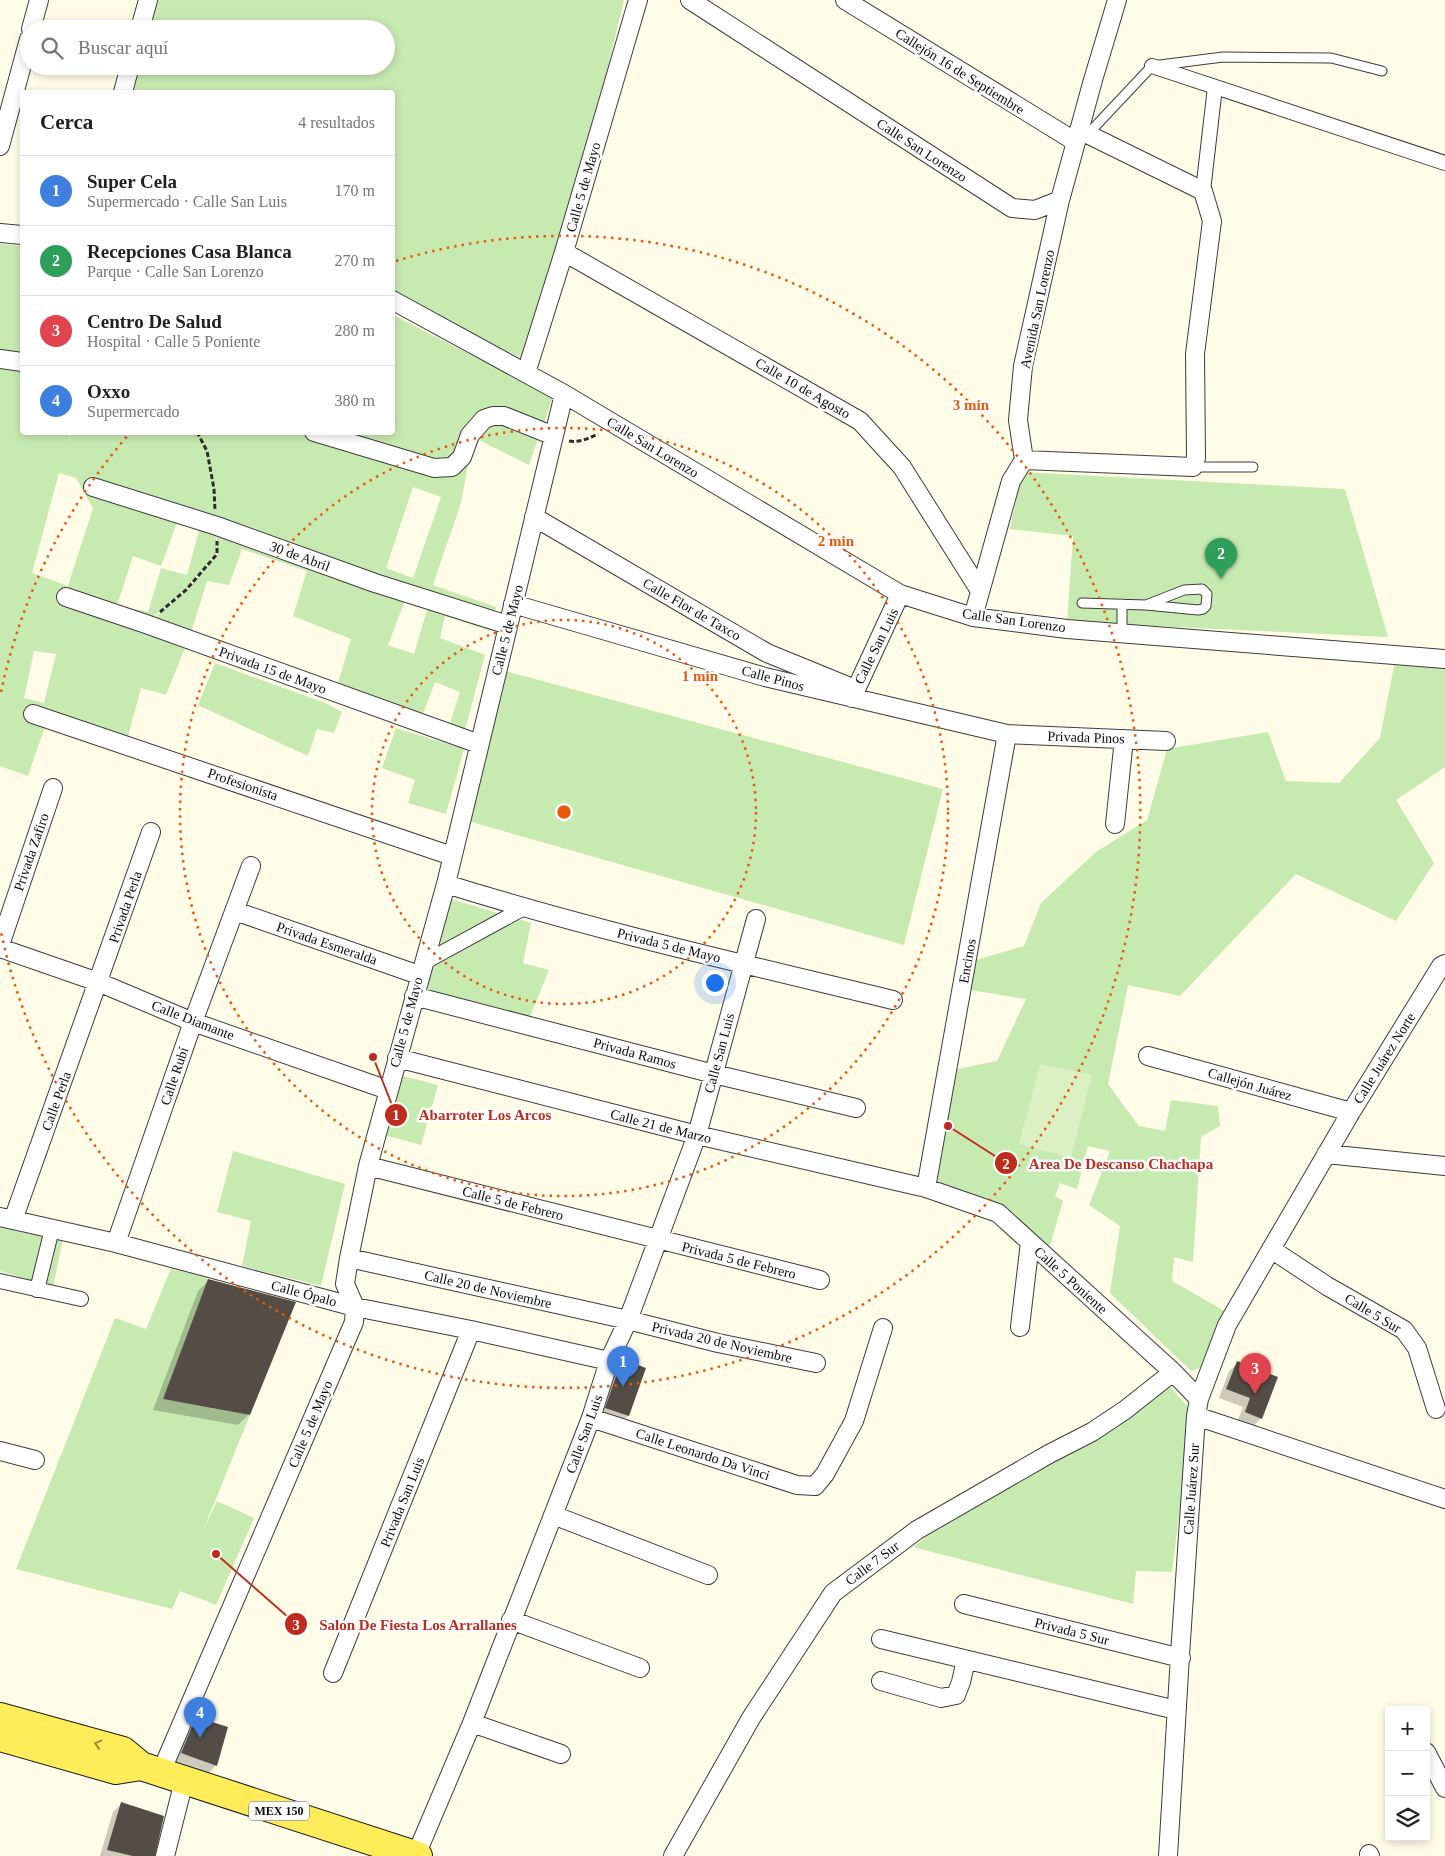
<!DOCTYPE html>
<html lang="es">
<meta charset="utf-8">
<style>
body{margin:0;font-family:"Times New Roman",serif;background:#f6f6f6;color:#202124}
.controls{position:absolute;right:15px;bottom:15px;display:grid;overflow:hidden;border-radius:5px;box-shadow:0 2px 8px #0003}
.controls button{width:45px;height:45px;display:grid;place-items:center;padding:0;border:0;border-bottom:1px solid #e0e0e0;background:#fff;color:#202124;font:25px sans-serif}
.you{position:absolute;left:714px;top:982px;width:18px;height:18px;margin:-12px;border:4px solid #fff;border-radius:50%;background:#1a73e8;box-shadow:0 0 0 8px #1a73e833}
.badge{display:grid;place-items:center;width:32px;height:32px;border-radius:50%;background:#7c3aed;color:#fff;font-size:16px;font-weight:700}
.pin{position:absolute;translate:-50% -41px;filter:drop-shadow(0 1px 2px #0008)}
.pin::after{content:'';position:absolute;top:26px;width:18px;height:15px;background:inherit;clip-path:polygon(0 0,100% 0,50% 100%)}
.list{margin:0;padding:0;list-style:none}
h2{display:flex;justify-content:space-between;align-items:center;height:65px;margin:0;padding:0 20px;font-size:21px}
h2 small{font-size:16px;font-weight:400;color:#757577}
.list li{display:grid;grid-template-columns:32px 1fr auto;gap:15px;align-items:center;box-sizing:border-box;height:70px;padding:0 20px;border-top:1px solid #e0e0e0}
.list b{display:block;font-size:19px;white-space:nowrap}
.list p{margin:0;font-size:16px;white-space:nowrap;color:#757577}
.list em{font-size:16px;font-style:normal;color:#757577}
.icon{flex:none;width:28px;height:28px;fill:none;stroke:currentColor;stroke-width:2;stroke-linecap:round;stroke-linejoin:round}
.map{position:relative;flex:none;width:1445px;height:1856px;overflow:hidden}
.search{position:absolute;background:#fff;box-shadow:0 2px 8px #0003;left:20px;top:20px;width:375px;height:55px;display:flex;align-items:center;gap:12px;box-sizing:border-box;padding:0 18px;border-radius:28px;color:#757577;font-size:19px}
.panel{position:absolute;background:#fff;box-shadow:0 2px 8px #0003;left:20px;top:90px;width:375px;height:345px;border-radius:5px}
.map>svg:first-child{display:block}
.green{fill:#c7eab1;fill-rule:evenodd}
.pitch{fill:#dbf1c3}
.shadow{fill:#0003}
.building{fill:#534d46}
.lines{fill:none;stroke-linecap:round;stroke-linejoin:round}
.service-casing{stroke:#3d3d3d;stroke-width:11}
.pedestrian-casing{stroke:#3d3d3d;stroke-width:16}
.minor-casing{stroke:#3d3d3d;stroke-width:20}
.primary-casing{stroke:#1b1b1b;stroke-width:30}
.path{stroke:#2c2c2c;stroke-width:3;stroke-dasharray:5 2.5;stroke-linecap:butt}
.service{stroke:#fff;stroke-width:9}
.pedestrian{stroke:#fff;stroke-width:14}
.minor{stroke:#fff;stroke-width:18}
.primary{stroke:#feec58;stroke-width:28}
.oneway{stroke:#9c9239}
.ring{fill:none;stroke:#e8590c;stroke-width:2.5;stroke-dasharray:2.5 5}
.labels{text-anchor:middle;stroke-width:5;stroke-linejoin:round;paint-order:stroke}
.shield{fill:#fff;stroke:#545454;stroke-width:1}
.shield-label{font-size:12px;font-weight:bold;fill:#0a0a0a}
.street-label{font-size:14px;fill:#0a0a0a;stroke:#fff}
.centre{fill:#e8590c;stroke:#fff;stroke-width:2.5}
.ring-label{font-size:15px;text-anchor:middle;font-weight:bold;fill:#e8590c;stroke:#fff;stroke-width:5;stroke-linejoin:round;paint-order:stroke}
.leader{fill:none;stroke:#be2c1e;stroke-width:2}
.callout-dot{fill:#be2c1e;stroke:#fff;stroke-width:2}
.mark-label{font-size:15px;text-anchor:middle;font-weight:bold;fill:#fff}
.callout-label{font-size:15px;text-anchor:middle;font-weight:bold;fill:#be2c1e;stroke:#fff;stroke-width:5;stroke-linejoin:round;paint-order:stroke}
</style>
<div class="map">
<svg width="1445" height="1856" viewBox="0 0 1445 1856">
<rect width="100%" height="100%" fill="#fffde8"/>
<!-- green -->
<path class="green" d="M155 0H624L564 250 521 358 393 294 392 92H128L135 66H386V29H147Z
M0 244 22 246V358L0 356Z
M393 315 553 397 529 465 473 437 461 503 433 585 496 607 490 631 445 616 440 638 485 655 465 730 450 723 460 692 435 682 422 717 338 683 351 639 293 616 307 571 242 549 229 585 207 581 191 633 151 621 187 590 217 554V519L216 553 185 590 145 624 188 640 166 695 141 688 126 744 48 718 28 776 0 766V360L22 363V432L71 433 67 447 72 432H392ZM59 473 76 478 93 508 68 586 32 573ZM413 487 441 497 413 578 386 568ZM177 523 200 527 187 575 161 568 148 612 117 605 133 556 161 566ZM407 595 428 607 414 654 388 645ZM34 651 56 654 44 703 24 698Z
M1022 472 1345 489 1388 637 1067 622 1073 536 1010 529Z
M1395 661 1445 666V767L1396 800 1434 863 1396 921 1296 874 1180 996 1128 985 1108 1084 1139 1126 1165 1131 1171 1100 1218 1106 1220 1126 1201 1137 1193 1262 1174 1257 1172 1281 1228 1313 1204 1367 1191 1371 1110 1293 1120 1226 1089 1205 1110 1151 1088 1146 1077 1189 1060 1183 1055 1196 1063 1201 1049 1249 1000 1204 930 1183 953 1070 997 1061 1026 999 964 989 969 962 1024 946 1041 903 1096 852 1147 820 1167 749 1268 732 1286 781 1339 783 1380 738Z
M215 663 328 704 342 712 334 733 317 729 308 756 198 705Z
M505 671 943 789 904 945 468 821Z
M396 728 464 749 446 814 408 803 415 780 382 768Z
M448 898 531 923 523 963 549 970 530 1017 423 991Z
M399 1075 438 1085 421 1145 385 1135Z
M233 1151 345 1184 321 1286 242 1266 251 1221 217 1212Z
M0 1219 64 1234 53 1287 0 1271Z
M174 1261 212 1270 163 1399 250 1415 202 1533 217 1501 254 1518 216 1605 180 1591 172 1609 16 1569 115 1318 146 1329Z
M1170 1387 1189 1408 1191 1418 1172 1572 1136 1571 1133 1604 913 1547 947 1521 1055 1461Z"/>
<!-- pitch -->
<path class="pitch" d="M1040 1064 1092 1075 1071 1158 1019 1144Z"/>
<!-- shadow -->
<path class="shadow" d="M209 1280 249 1414 238 1425 153 1410 198 1291Z
M622 1360 628 1416 619 1424 598 1417 614 1368Z
M1238 1363 1261 1418 1253 1427 1238 1420 1243 1407 1219 1398 1229 1371Z
M197 1718 216 1765 208 1774 173 1762 188 1726Z
M121 1804 154 1856H100L113 1812Z"/>
<!-- building -->
<path class="building" d="M208 1279 296 1302 250 1415 163 1399Z
M622 1359 646 1368 629 1416 605 1408Z
M1237 1361 1278 1377 1262 1419 1245 1412 1250 1398 1226 1389Z
M196 1717 228 1727 217 1766 181 1753Z
M121 1802 164 1816 155 1856H133L107 1850Z"/>
<g class="lines">
<!-- service casing -->
<g class="service-casing">
<path id="service" d="M1088 134 1152 66 1223 57 1331 58 1382 71
M1193 467H1253
M1082 603 1146 605 1198 610 1203 609 1206 606 1207 594 1202 589 1184 590 1146 605
M1122 604V633"/>
</g>
<!-- pedestrian casing -->
<g class="pedestrian-casing">
<path id="pedestrian" d="M1152 66 1445 163
M1203 191 1215 87
M423 963 524 908
M0 1281 81 1299
M37 1290 52 1229"/>
</g>
<!-- minor casing -->
<g class="minor-casing">
<path id="minor" d="M690 0 1012 208 1035 210 1060 200
M845 0 1076 142
M31 29 39 0
M140 29 148 0
M123 92 130 66
M0 146 29 39
M0 233 22 235
M564 252 860 421 902 467 980 591
M392 300 564 394 900 594 973 617 1067 629 1445 659
M0 359 22 362
M526 373 564 252 638 0
M314 432 434 468 452 467 462 457 470 435 484 419 493 416H504L554 436
M1024 460 1193 467 1196 458 1195 354 1212 221 1203 191 1079 130
M93 487 217 526 375 583 508 625
M534 517 767 653 855 689
M66 597 146 624 479 744
M513 604 765 677 1007 734 1166 741
M973 617 1011 481 1024 460 1018 420 1023 366 1060 200 1093 80 1117 0
M852 698 900 594
M33 714 452 856
M1115 824 1124 739
M446 884C593 930 744 964 893 1000
M235 911 419 975
M0 945 53 788
M0 948 98 982 193 1022 388 1090
M414 996 714 1074 856 1108
M1148 1056 1351 1112
M397 1058 697 1135 926 1188 998 1213 1173 1372 1199 1399
M1326 1154 1445 1166
M368 1166 820 1280
M926 1188 1007 734
M0 1217 116 1243 355 1307 471 1330 609 1361
M13 1220 151 832
M116 1243 193 1022 251 866
M1271 1249 1327 1286 1404 1330 1417 1348 1436 1409
M349 1258 628 1320 718 1343 816 1363
M1020 1327 1030 1242
M1196 1416 1445 1499
M591 1418 797 1485 815 1486 825 1474 854 1421 883 1328
M0 1451 35 1460
M553 1515 708 1575
M964 1604 1181 1658
M511 1620 640 1668
M881 1639 1176 1710
M333 1673 471 1330
M881 1681 941 1698 956 1695 961 1682 966 1660
M472 1723 561 1754
M1426 1752 1445 1788
M161 1772 354 1322 355 1307 345 1284 349 1258 368 1166 446 884 564 394
M1369 1854 1370 1856
M416 1855 472 1723 591 1418 609 1361 628 1320 697 1135 756 919
M165 1856 184 1781
M673 1856 751 1718 833 1593 917 1530 1049 1454 1092 1432 1125 1410 1173 1372
M1168 1856C1176 1709 1186 1563 1196 1416L1199 1399 1227 1325 1351 1112 1441 966 1445 964"/>
</g>
<!-- primary casing -->
<g class="primary-casing">
<path id="primary" d="M0 1717 123 1751 141 1766 418 1856
M0 1737 116 1770 141 1766"/>
</g>
<!-- path -->
<path class="path" d="M197 432 207 451 214 489 215 510
M569 441C579 443 589 438 598 434
M160 612 186 590 217 554V541"/>
<!-- service -->
<use href="#service" class="service"/>
<!-- pedestrian -->
<use href="#pedestrian" class="pedestrian"/>
<!-- minor -->
<use href="#minor" class="minor"/>
<!-- primary -->
<use href="#primary" class="primary"/>
</g>
<!-- one-way arrows -->
<defs><path id="oneway-chevron" d="M-2-3.5L2.5 0L-2 3.5" fill="none" stroke-width="1.6" stroke-linecap="round" stroke-linejoin="round" transform="scale(1.25)"/></defs>
<use class="oneway" href="#oneway-chevron" transform="translate(98 1744) rotate(-164)"/>
<!-- distance rings -->
<g class="ring">
<circle cx="564" cy="812" r="192"/>
<circle cx="564" cy="812" r="384"/>
<path d="M1 692A576 576 0 0 1 129 434M396 261A576 576 0 1 1 1 932"/>
</g>
<g class="labels">
<!-- shield labels -->
<rect class="shield" x="249" y="1801.5" width="60" height="19" rx="4"/>
<g class="shield-label">
<text x="279" y="1815">MEX 150</text>
</g>
<!-- street labels -->
<g class="street-label">
<text transform="translate(960 71) rotate(32)" y="5">Callejón 16 de Septiembre</text>
<text transform="translate(922 150) rotate(33)" y="5">Calle San Lorenzo</text>
<text transform="translate(583 187) rotate(-74)" y="5">Calle 5 de Mayo</text>
<text transform="translate(1037 309) rotate(-78)" y="5">Avenida San Lorenzo</text>
<text transform="translate(803 388) rotate(30)" y="5">Calle 10 de Agosto</text>
<text transform="translate(653 447) rotate(31)" y="5">Calle San Lorenzo</text>
<text transform="translate(300 556) rotate(20)" y="5">30 de Abril</text>
<text transform="translate(692 609) rotate(30)" y="5">Calle Flor de Taxco</text>
<text transform="translate(1014 620) rotate(8)" y="5">Calle San Lorenzo</text>
<text transform="translate(507 630) rotate(-76)" y="5">Calle 5 de Mayo</text>
<text transform="translate(876 646) rotate(-64)" y="5">Calle San Luis</text>
<text transform="translate(273 670) rotate(20)" y="5">Privada 15 de Mayo</text>
<text transform="translate(773 678) rotate(15)" y="5">Calle Pinos</text>
<text transform="translate(1086 737) rotate(2)" y="5">Privada Pinos</text>
<text transform="translate(243 784) rotate(19)" y="5">Profesionista</text>
<text transform="translate(31 852) rotate(-71)" y="5">Privada Zafiro</text>
<text transform="translate(125 907) rotate(-71)" y="5">Privada Perla</text>
<text transform="translate(327 943) rotate(19)" y="5">Privada Esmeralda</text>
<text transform="translate(669 945) rotate(14)" y="5">Privada 5 de Mayo</text>
<text transform="translate(967 961) rotate(-80)" y="5">Encinos</text>
<text transform="translate(193 1020) rotate(21)" y="5">Calle Diamante</text>
<text transform="translate(406 1022) rotate(-75)" y="5">Calle 5 de Mayo</text>
<text transform="translate(635 1053) rotate(15)" y="5">Privada Ramos</text>
<text transform="translate(719 1053) rotate(-75)" y="5">Calle San Luis</text>
<text transform="translate(1384 1058) rotate(-58)" y="5">Calle Juárez Norte</text>
<text transform="translate(174 1076) rotate(-71)" y="5">Calle Rubí</text>
<text transform="translate(1250 1084) rotate(16)" y="5">Callejón Juárez</text>
<text transform="translate(56 1101) rotate(-70)" y="5">Calle Perla</text>
<text transform="translate(661 1126) rotate(14)" y="5">Calle 21 de Marzo</text>
<text transform="translate(513 1203) rotate(14)" y="5">Calle 5 de Febrero</text>
<text transform="translate(739 1260) rotate(14)" y="5">Privada 5 de Febrero</text>
<text transform="translate(1071 1280) rotate(42)" y="5">Calle 5 Poniente</text>
<text transform="translate(488 1289) rotate(13)" y="5">Calle 20 de Noviembre</text>
<text transform="translate(304 1293) rotate(15)" y="5">Calle Ópalo</text>
<text transform="translate(1373 1313) rotate(31)" y="5">Calle 5 Sur</text>
<text transform="translate(722 1342) rotate(13)" y="5">Privada 20 de Noviembre</text>
<text transform="translate(310 1424) rotate(-67)" y="5">Calle 5 de Mayo</text>
<text transform="translate(584 1434) rotate(-70)" y="5">Calle San Luis</text>
<text transform="translate(703 1454) rotate(18)" y="5">Calle Leonardo Da Vinci</text>
<text transform="translate(1191 1489) rotate(-86)" y="5">Calle Juárez Sur</text>
<text transform="translate(402 1502) rotate(-68)" y="5">Privada San Luis</text>
<text transform="translate(872 1563) rotate(-37)" y="5">Calle 7 Sur</text>
<text transform="translate(1072 1631) rotate(14)" y="5">Privada 5 Sur</text>
</g>
</g>
<circle cx="564" cy="812" r="8" class="centre"/>
<g class="ring-label">
<text x="971" y="410">3 min</text>
<text x="836" y="546">2 min</text>
<text x="700" y="681">1 min</text>
</g>
<!-- callouts -->
<path class="leader" d="M373 1057L396 1115M948 1126L1006 1163M216 1554L296 1624"/>
<g class="callout-dot">
<circle cx="373" cy="1057" r="5"/>
<circle cx="948" cy="1126" r="5"/>
<circle cx="216" cy="1554" r="5"/>
<circle cx="396" cy="1115" r="12"/>
<circle cx="1006" cy="1163" r="12"/>
<circle cx="296" cy="1624" r="12"/>
</g>
<g class="mark-label">
<text x="396" y="1120">1</text>
<text x="1006" y="1169">2</text>
<text x="296" y="1630">3</text>
</g>
<g class="callout-label">
<text x="485" y="1120">Abarroter Los Arcos</text>
<text x="1121" y="1169">Area De Descanso Chachapa</text>
<text x="418" y="1630">Salon De Fiesta Los Arrallanes</text>
</g>
</svg>
<div class="controls">
<button>+</button>
<button>−</button>
<button><svg class="icon" aria-label="layers" viewBox="0 0 24 24"><path d="M12 4l9 5-9 5-9-5zM3 14l9 5 9-5"/></svg></button>
</div>
<div class="you"></div>
<div class="pin badge" style="left:623px;top:1387px;background:#3f7fe0">1</div>
<div class="pin badge" style="left:1221px;top:579px;background:#2e9e5b">2</div>
<div class="pin badge" style="left:1255px;top:1394px;background:#e0444e">3</div>
<div class="pin badge" style="left:200px;top:1738px;background:#3f7fe0">4</div>
<div class="search"><svg class="icon" aria-label="search" viewBox="0 0 24 24"><circle cx="10" cy="10" r="6"/><path d="M15 15l6 6"/></svg>Buscar aquí</div>
<section class="panel">
<h2>Cerca<small>4 resultados</small></h2>
<ul class="list">
<li><span class="badge" style="background:#3f7fe0">1</span><div><b>Super Cela</b><p>Supermercado · Calle San Luis</p></div><em>170 m</em></li>
<li><span class="badge" style="background:#2e9e5b">2</span><div><b>Recepciones Casa Blanca</b><p>Parque · Calle San Lorenzo</p></div><em>270 m</em></li>
<li><span class="badge" style="background:#e0444e">3</span><div><b>Centro De Salud</b><p>Hospital · Calle 5 Poniente</p></div><em>280 m</em></li>
<li><span class="badge" style="background:#3f7fe0">4</span><div><b>Oxxo</b><p>Supermercado</p></div><em>380 m</em></li>
</ul>
</section>
</div>
